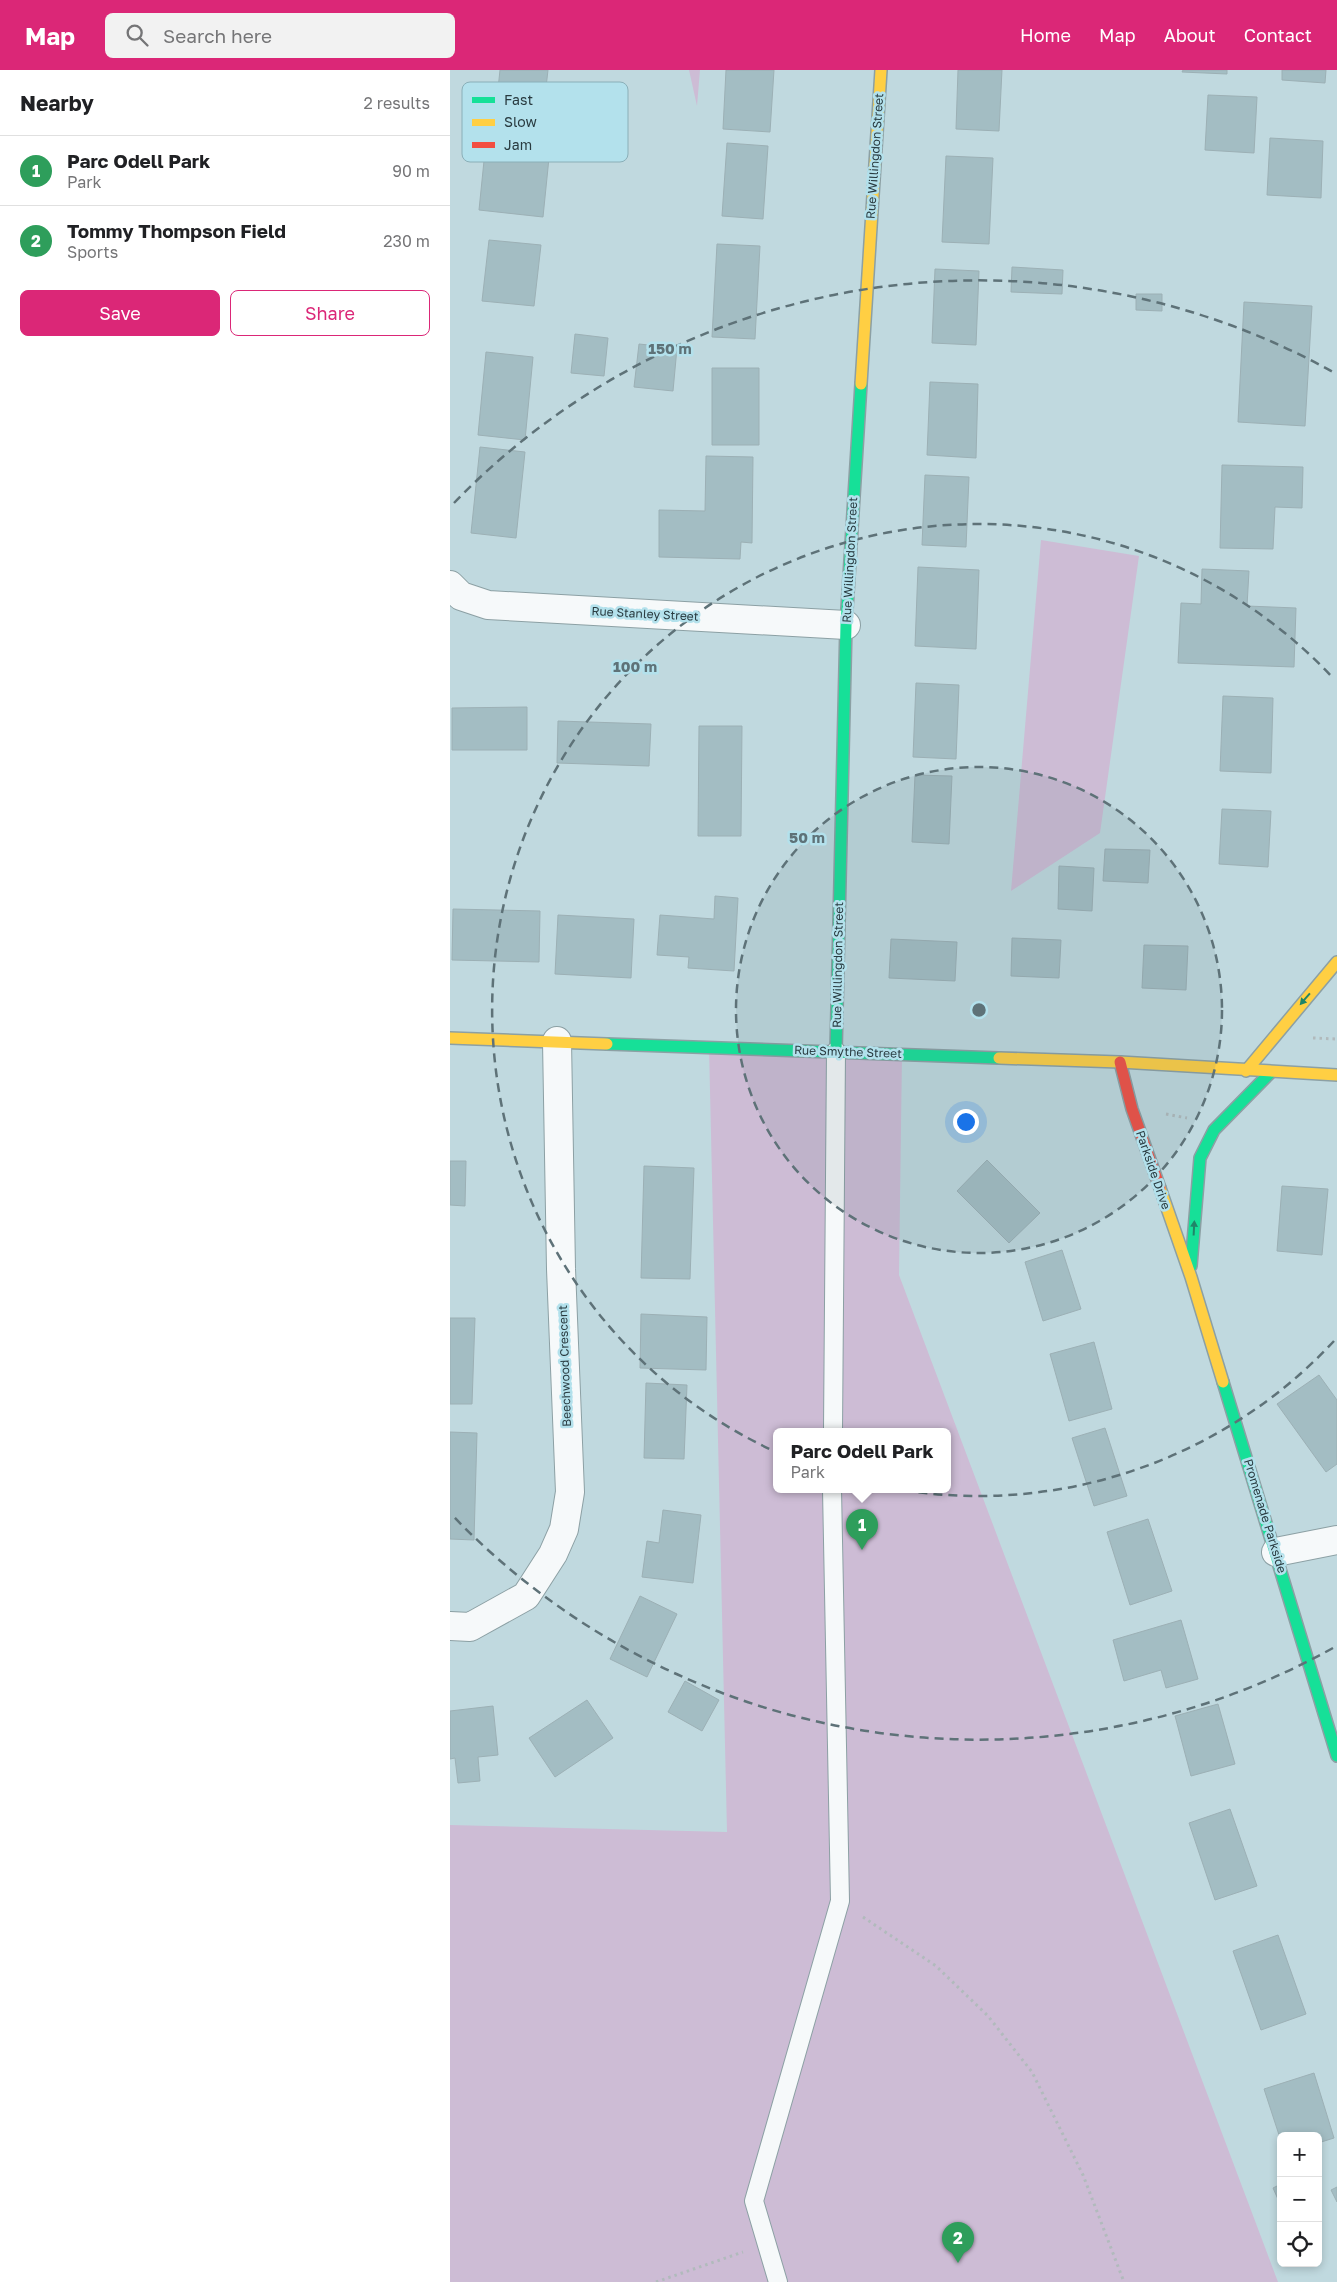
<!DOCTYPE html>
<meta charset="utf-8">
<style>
body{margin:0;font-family:"Golos Text",sans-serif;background:#f2f2f2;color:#202124}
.controls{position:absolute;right:15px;bottom:15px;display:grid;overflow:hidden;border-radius:8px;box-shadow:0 2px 8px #0003}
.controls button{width:45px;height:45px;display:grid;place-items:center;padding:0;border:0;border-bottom:1px solid #e0e0e0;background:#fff;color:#202124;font:25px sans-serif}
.you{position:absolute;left:515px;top:1051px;width:18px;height:18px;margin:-12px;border:4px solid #fff;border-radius:50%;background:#1a73e8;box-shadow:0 0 0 8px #1a73e833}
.badge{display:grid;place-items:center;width:32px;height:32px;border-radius:50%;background:#db2777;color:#fff;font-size:16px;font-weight:700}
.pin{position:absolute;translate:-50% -41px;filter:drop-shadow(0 1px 2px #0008)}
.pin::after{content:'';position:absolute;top:26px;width:18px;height:15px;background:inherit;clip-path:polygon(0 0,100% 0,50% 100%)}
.popup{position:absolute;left:323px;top:1358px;width:178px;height:65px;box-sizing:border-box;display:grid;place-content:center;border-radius:8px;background:#fff;filter:drop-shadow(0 1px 4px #0005);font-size:16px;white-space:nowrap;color:#757577}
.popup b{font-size:19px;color:#202124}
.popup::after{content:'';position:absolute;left:50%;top:100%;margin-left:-10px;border:10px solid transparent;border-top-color:#fff}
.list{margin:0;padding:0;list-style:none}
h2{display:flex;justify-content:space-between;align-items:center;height:65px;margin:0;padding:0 20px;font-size:21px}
h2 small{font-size:16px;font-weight:400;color:#757577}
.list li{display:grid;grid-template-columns:32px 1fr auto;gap:15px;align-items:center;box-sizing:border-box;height:70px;padding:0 20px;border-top:1px solid #e0e0e0}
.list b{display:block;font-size:19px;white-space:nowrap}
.list p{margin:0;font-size:16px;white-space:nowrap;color:#757577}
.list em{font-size:16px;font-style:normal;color:#757577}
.actions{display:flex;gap:10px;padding:15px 20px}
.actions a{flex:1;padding:11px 0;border:1px solid #db2777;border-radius:8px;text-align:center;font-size:18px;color:#db2777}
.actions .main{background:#db2777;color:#fff}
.icon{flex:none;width:28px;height:28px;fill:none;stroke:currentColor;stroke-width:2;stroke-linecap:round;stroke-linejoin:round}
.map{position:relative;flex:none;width:887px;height:2212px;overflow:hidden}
header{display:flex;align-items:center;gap:30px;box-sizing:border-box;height:70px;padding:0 25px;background:#db2777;color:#fff}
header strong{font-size:24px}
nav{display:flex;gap:28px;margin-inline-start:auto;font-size:18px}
.search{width:350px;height:45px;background:#f2f2f2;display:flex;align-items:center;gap:12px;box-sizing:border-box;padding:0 18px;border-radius:8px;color:#757577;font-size:19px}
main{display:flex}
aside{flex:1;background:#fff}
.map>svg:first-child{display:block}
.green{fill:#cdbcd5;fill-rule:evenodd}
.building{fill:#a3bdc3;stroke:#9cb0b5}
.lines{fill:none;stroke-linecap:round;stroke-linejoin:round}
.lane-casing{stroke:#8ca0a4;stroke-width:20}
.street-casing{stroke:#8ca0a4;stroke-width:30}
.fast-casing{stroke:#8ca0a4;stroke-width:14}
.slow-casing{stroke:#8ca0a4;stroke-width:14}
.jam-casing{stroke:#8ca0a4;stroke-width:14}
.path{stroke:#b1babc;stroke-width:3;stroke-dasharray:2.5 4;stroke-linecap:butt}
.lane{stroke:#f6f9fa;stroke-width:18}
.street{stroke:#f6f9fa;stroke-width:28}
.fast{stroke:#16e098;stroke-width:11}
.slow{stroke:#ffcf43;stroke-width:11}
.jam{stroke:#f24e42;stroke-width:11}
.oneway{fill:#208568}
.ring{fill:none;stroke:#5e7278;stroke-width:2.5;stroke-dasharray:9 6}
.labels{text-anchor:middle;stroke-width:5;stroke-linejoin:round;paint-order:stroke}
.street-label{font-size:12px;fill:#293b40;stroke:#b3e1ec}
.key{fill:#b3e1ec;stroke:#8aafb8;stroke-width:1}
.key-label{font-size:14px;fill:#293b40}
.centre{fill:#5e7278;stroke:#b3e1ec;stroke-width:2.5}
.ring-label{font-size:15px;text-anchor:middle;font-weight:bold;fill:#5e7278;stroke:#b3e1ec;stroke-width:5;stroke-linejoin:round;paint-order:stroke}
</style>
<header>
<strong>Map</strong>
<div class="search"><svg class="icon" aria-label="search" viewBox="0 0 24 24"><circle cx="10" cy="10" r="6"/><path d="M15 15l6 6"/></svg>Search here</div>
<nav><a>Home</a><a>Map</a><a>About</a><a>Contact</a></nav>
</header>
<main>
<aside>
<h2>Nearby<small>2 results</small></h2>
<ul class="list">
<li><span class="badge" style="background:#2e9e5b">1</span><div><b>Parc Odell Park</b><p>Park</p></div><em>90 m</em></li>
<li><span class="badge" style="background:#2e9e5b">2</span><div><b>Tommy Thompson Field</b><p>Sports</p></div><em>230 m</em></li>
</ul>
<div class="actions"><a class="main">Save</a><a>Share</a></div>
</aside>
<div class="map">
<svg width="887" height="2212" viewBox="0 0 887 2212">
<rect width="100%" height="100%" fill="#c0d9df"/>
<!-- green -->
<path class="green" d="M239 0H250L247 36Z
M591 470 689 486 650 763 561 821Z
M259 977 452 984 449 1205 828 2212H0V1755L277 1762ZM327 1361H497V1419H327Z"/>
<!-- building -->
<path class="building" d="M50 0H98L92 53 45 47Z
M276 0H324L320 62 273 59Z
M508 0H552L549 61 506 59Z
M733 0H777V4L732 2Z
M832 0H876L875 13 832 10Z
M758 25 807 27 804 83 755 80Z
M820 68 873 71 871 128 817 125Z
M277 73 318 76 313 149 272 146Z
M35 81 99 88 93 147 29 140Z
M496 86 543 88 539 174 492 172Z
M39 170 91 175 84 236 32 231Z
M267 174 310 176 305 269 262 267Z
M562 197 613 200 612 224 561 222Z
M485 199 529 201 526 275 482 273Z
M686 224H712V241L686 240Z
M794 232 862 236 855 356 788 352Z
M125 264 158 268 154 306 121 303Z
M189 274 227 278 223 321 184 317Z
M36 282 83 287 75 370 28 365Z
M262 298H309V375H262Z
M480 312 528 314 526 388 477 385Z
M30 377 75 382 66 468 21 463Z
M256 386 303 387 302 473 291 472 290 489 209 487V440L255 441Z
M772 395 853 397 852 438 825 437 823 479 770 478Z
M475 405 519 407 516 477 472 475Z
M468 497 529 500 526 579 465 576Z
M752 499 799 501 797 536 846 538 844 597 728 593 731 533 751 534Z
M466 613 509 615 506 689 463 687Z
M773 626 823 628 821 703 770 701Z
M77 637V680H2V638Z
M108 651 201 654 199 696 107 693Z
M249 656H292L291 766H248Z
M465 705 502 706 499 774 462 772Z
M772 739 821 741 818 797 769 794Z
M655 779 700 780 698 813 653 811Z
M609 796 644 798 642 841 608 839Z
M265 826 288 828 284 901 238 898 239 887 207 885 210 845 264 849Z
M3 839 90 841 89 892 2 890Z
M108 845 184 849 181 908 105 904Z
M562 868 611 870 609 908 561 906Z
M441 869 507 872 505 911 439 908Z
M694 875 738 876 736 920 692 918Z
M537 1090 590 1143 559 1173 507 1121Z
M0 1091H16L15 1136 0 1135Z
M194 1096 244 1098 240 1209 191 1208Z
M832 1116 878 1119 872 1185 827 1181Z
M612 1180 631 1239 593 1251 575 1192Z
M191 1244 257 1247 256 1300 190 1298Z
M0 1248H25L22 1334H0Z
M644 1272 662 1339 619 1351 600 1284Z
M869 1305 887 1330V1394L876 1402 827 1334Z
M196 1313 237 1315 234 1389 194 1388Z
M655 1358 677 1426 644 1436 622 1368Z
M0 1362 27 1363 24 1470 0 1469Z
M213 1440 251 1445 243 1513 192 1507 197 1471 209 1473Z
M698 1449 722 1521 680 1535 657 1462Z
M190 1526 227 1544 197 1607 160 1589Z
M731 1550 748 1609 716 1618 711 1600 674 1611 663 1570Z
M235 1611 269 1630 252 1661 218 1642Z
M137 1630 163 1668 105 1707 79 1668Z
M768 1634 785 1694 741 1706 725 1646Z
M43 1636 48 1685 28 1687 30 1711 8 1713 5 1688 0 1689V1641Z
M780 1739 807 1816 765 1830 739 1753Z
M828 1865 856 1944 811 1960 783 1881Z
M864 2003 884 2068 868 2073V2066H831V2071L814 2019Z
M831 2114V2136L823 2118Z
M887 2117V2132L881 2120Z"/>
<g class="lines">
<!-- lane casing -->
<g class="lane-casing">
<path id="lane" d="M383 1361 386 981
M328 2212 304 2131 390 1831 382 1419"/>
</g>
<!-- street casing -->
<g class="street-casing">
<path id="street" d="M0 515 11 526 38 535 396 555
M826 1482 887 1470
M0 1556 20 1557 76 1526 103 1484 114 1459 120 1422 111 1199 107 971"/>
</g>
<!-- fast casing -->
<g class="fast-casing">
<path id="fast" d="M157 974 549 988
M386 981 396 555 411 314
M741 1196 750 1088 764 1060 821 1002
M773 1312 887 1686"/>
</g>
<!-- slow casing -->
<g class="slow-casing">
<path id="slow" d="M411 314 431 0
M0 968 157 974
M549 988 670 992 887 1005
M796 1001 887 892
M710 1118 741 1207 773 1312"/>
</g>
<!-- jam casing -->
<g class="jam-casing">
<path id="jam" d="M670 992 682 1039 710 1118"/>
</g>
<!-- path -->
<path class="path" d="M863 968 887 969
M716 1044 737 1048
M413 1847 486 1896 538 1946 582 2002 633 2105 674 2212
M206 2212 293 2182"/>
<!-- lane -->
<use href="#lane" class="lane"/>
<!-- street -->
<use href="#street" class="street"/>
<!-- fast -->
<use href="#fast" class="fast"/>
<!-- slow -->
<use href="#slow" class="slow"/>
<!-- jam -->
<use href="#jam" class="jam"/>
</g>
<!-- one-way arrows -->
<defs><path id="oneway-solid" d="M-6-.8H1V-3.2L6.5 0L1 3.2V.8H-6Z" transform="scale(1.25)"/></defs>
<g class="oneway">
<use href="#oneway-solid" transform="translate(855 929) rotate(131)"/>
<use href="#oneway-solid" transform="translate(744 1158) rotate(-87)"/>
</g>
<!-- distance rings -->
<circle cx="529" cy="940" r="243" fill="#5e7278" fill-opacity=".12"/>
<g class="ring">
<circle cx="529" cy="940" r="243"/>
<path d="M884 1271A486 486 0 1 1 884 609"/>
<path d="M883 1578A730 730 0 0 1 4 1447M4 433A730 730 0 0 1 883 302"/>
</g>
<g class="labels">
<!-- street labels -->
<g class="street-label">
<text transform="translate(425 86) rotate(-86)" y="4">Rue Willingdon Street</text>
<text transform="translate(400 490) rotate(-87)" y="4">Rue Willingdon Street</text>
<text transform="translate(195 544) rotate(3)" y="4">Rue Stanley Street</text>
<text transform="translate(388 895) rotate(-89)" y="4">Rue Willingdon Street</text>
<text transform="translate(398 982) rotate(2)" y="4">Rue Smythe Street</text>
<text transform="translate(703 1100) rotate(71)" y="4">Parkside Drive</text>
<text transform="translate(115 1296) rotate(-92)" y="4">Beechwood Crescent</text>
<text transform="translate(815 1446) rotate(73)" y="4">Promenade Parkside</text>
</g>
</g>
<!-- legend -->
<rect x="12" y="12" width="166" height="80" rx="8" class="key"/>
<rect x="22" y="27" width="23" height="6" fill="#16e098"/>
<rect x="22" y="49" width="23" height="7" fill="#ffcf43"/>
<rect x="22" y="72" width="23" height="6" fill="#f24e42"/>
<g class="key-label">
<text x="54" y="35">Fast</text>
<text x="54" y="57">Slow</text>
<text x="54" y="80">Jam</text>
</g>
<circle cx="529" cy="940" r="8" class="centre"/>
<g class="ring-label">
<text x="220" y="284">150 m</text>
<text x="185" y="602">100 m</text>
<text x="357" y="773">50 m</text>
</g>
</svg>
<div class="controls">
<button>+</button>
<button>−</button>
<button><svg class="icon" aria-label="locate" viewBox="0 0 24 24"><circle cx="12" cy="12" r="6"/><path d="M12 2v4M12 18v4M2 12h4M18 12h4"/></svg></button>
</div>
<div class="you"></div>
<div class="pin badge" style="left:412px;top:1480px;background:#2e9e5b">1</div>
<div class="popup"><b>Parc Odell Park</b>Park</div>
<div class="pin badge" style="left:508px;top:2193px;background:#2e9e5b">2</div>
</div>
</main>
